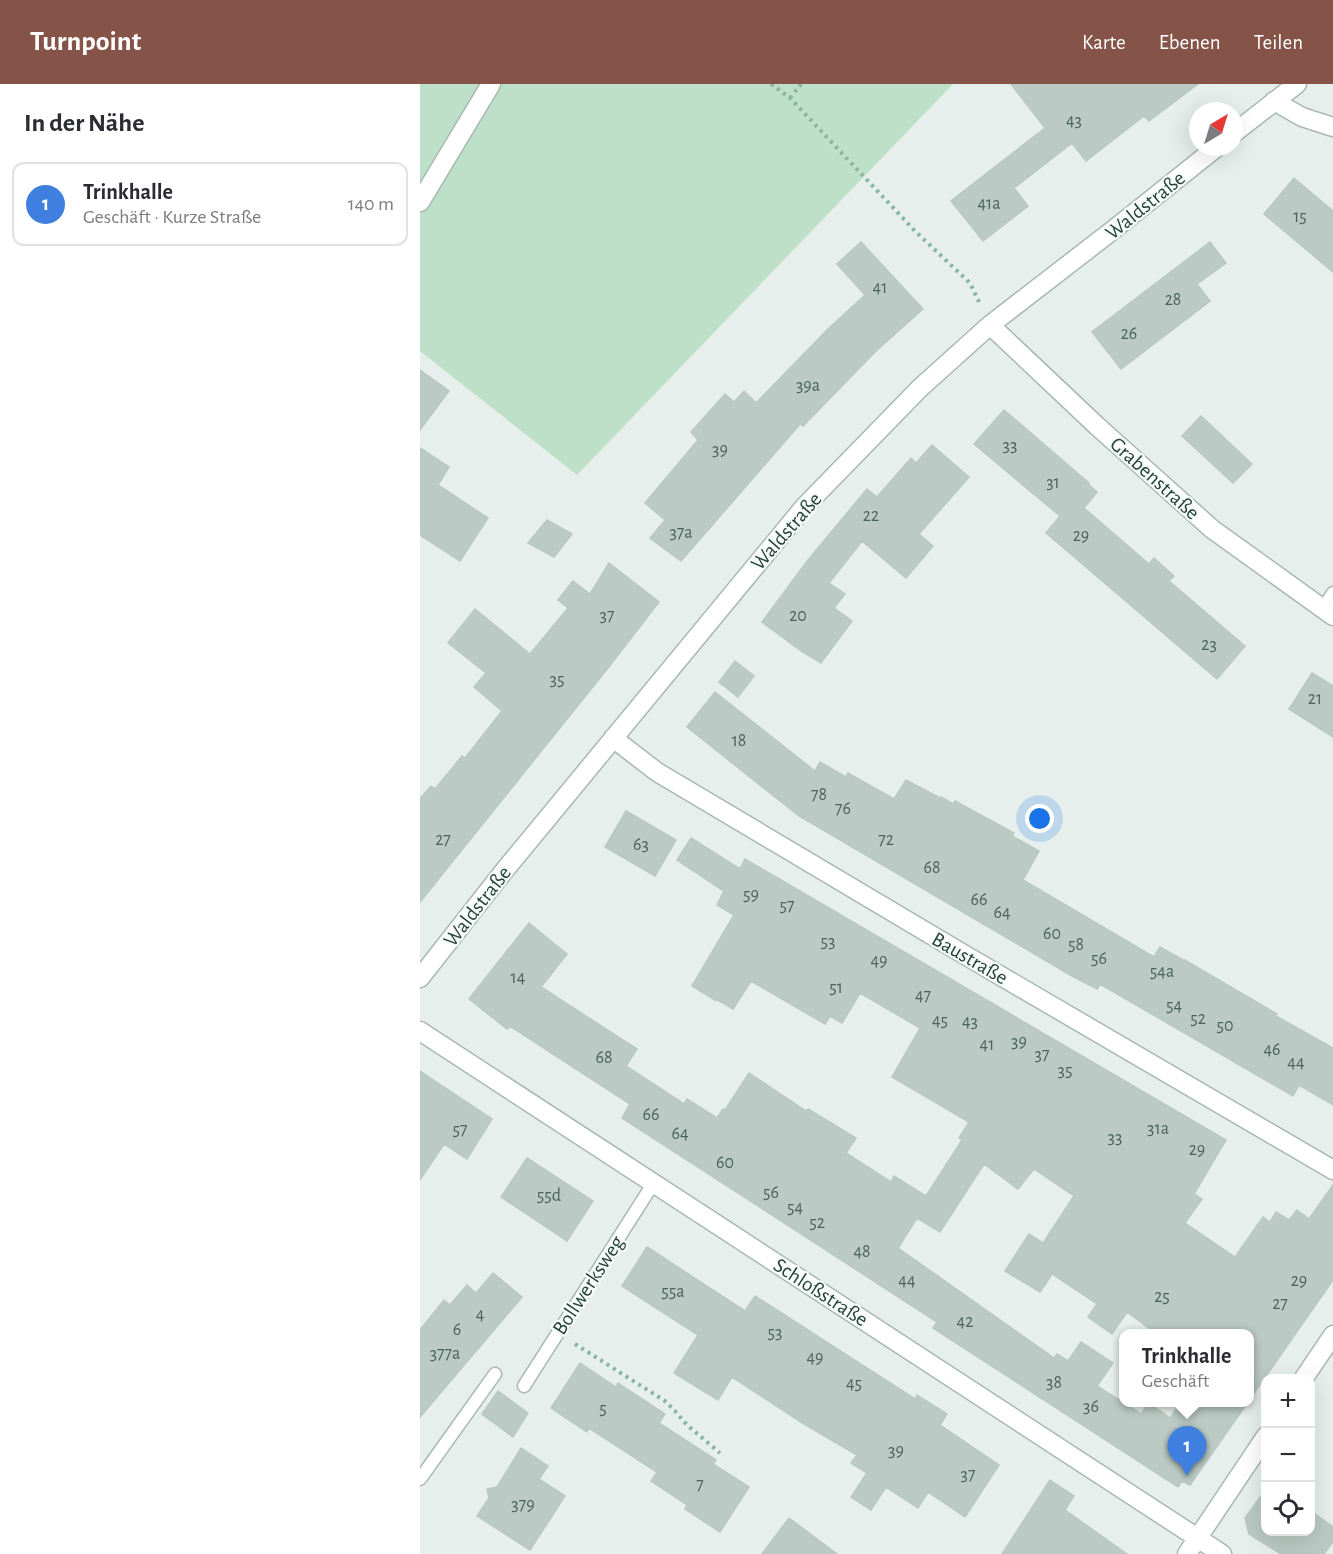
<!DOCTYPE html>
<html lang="de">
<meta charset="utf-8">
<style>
body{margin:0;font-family:"Alegreya Sans",sans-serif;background:#f2f2f3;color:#2b2b33}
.controls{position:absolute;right:18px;bottom:18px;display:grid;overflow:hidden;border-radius:12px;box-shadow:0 6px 24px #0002}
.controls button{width:54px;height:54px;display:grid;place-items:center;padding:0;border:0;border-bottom:2px solid #e1e1e2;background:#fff;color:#2b2b33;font:30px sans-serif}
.compass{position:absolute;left:769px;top:18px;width:54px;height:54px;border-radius:50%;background:#fff;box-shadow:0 6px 24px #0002;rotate:38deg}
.you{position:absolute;left:620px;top:735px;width:21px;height:21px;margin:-15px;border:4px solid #fff;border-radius:50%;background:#1a73e8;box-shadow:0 0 0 9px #1a73e833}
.badge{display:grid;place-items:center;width:39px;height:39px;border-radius:50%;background:#855347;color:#fff;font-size:20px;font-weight:700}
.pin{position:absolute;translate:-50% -50px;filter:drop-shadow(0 2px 3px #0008)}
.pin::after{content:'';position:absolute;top:32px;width:21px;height:18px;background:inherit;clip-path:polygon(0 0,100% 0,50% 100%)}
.popup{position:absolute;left:699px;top:1245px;width:135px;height:78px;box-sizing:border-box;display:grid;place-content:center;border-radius:12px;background:#fff;filter:drop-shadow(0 2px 4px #0005);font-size:20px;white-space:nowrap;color:#7c7c81}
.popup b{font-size:22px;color:#2b2b33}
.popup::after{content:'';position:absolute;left:50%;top:100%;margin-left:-12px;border:12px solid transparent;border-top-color:#fff}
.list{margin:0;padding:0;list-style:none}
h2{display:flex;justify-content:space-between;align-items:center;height:78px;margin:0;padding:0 24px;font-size:26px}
h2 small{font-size:20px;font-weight:400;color:#7c7c81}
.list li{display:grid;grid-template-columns:39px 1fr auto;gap:18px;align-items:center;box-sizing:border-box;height:84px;margin:0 12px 12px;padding:0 12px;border:2px solid #e1e1e2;border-radius:12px}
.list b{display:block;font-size:22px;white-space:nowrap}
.list p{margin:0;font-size:20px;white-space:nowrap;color:#7c7c81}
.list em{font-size:20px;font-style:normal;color:#7c7c81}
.icon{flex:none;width:33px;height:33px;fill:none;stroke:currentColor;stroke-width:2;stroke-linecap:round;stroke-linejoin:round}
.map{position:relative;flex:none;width:913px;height:1470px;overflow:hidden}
header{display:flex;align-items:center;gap:36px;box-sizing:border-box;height:84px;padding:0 30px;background:#855347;color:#fff}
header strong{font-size:28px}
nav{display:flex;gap:33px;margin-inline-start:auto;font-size:21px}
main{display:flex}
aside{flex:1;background:#fff}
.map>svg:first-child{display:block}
.green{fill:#bfe0c8}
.building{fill:#bbcac4;stroke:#b8c9c2;stroke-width:1.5}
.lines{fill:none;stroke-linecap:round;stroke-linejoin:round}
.lane-casing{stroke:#a8b8b2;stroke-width:15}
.street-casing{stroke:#a8b8b2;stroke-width:21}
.path{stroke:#86b3a5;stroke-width:4;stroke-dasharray:3 4.5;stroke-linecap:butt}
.lane{stroke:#fff;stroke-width:12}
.street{stroke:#fff;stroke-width:18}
.labels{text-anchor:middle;stroke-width:4.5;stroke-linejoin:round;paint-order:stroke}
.number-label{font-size:18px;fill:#4a645c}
.street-label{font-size:21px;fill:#24423a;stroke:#f7fbf9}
</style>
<header>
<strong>Turnpoint</strong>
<nav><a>Karte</a><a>Ebenen</a><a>Teilen</a></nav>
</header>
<main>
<aside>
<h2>In der Nähe<small></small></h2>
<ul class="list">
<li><span class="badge" style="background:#3f7fe0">1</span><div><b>Trinkhalle</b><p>Geschäft · Kurze Straße</p></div><em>140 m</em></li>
</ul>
</aside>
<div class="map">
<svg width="913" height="1470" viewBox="0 0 913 1470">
<rect width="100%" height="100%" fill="#e6efeb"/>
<!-- green -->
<path class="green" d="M0 0H533L157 391 0 267Z"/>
<!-- building -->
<path class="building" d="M591 0H778L729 37 724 32 666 77 652 59 594 104 608 122 563 157 531 117 625 44Z
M874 94 913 127V188L844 130Z
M441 158 503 225 456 267 383 342 381 339 261 477 230 454 245 436 225 419 278 356 271 348 305 310 314 318 324 307 336 319 408 245 445 211 417 180Z
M790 158 806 179 777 200 790 217 701 285 672 248Z
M0 286 29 307 0 346Z
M584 326 669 399 668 400 677 408 664 424 729 480 734 474 754 492 749 497 825 562 797 595 626 449 640 432 554 360Z
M781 332 832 380 813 399 762 352Z
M512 361 549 393 499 450 513 462 486 494 442 457 409 499 425 510 414 524 432 537 401 579 381 567 342 538 388 476 447 405 457 413 491 374 496 379Z
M0 364 29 383 18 401 68 434 40 477 0 451Z
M127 436 152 450 134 473 108 459Z
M189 479 239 518 188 584 0 818V715L11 702 15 705 42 672 45 674 82 627 54 603 66 589 28 559 55 525 110 570 148 524 138 516 153 497 170 510Z
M315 577 334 592 318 613 299 598Z
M892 589 913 602V653L869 625Z
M295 608 395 687 400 678 426 693 428 689 474 715 486 696 520 714 521 713 533 720 535 717 594 749 592 752 619 767 603 796 734 873 740 863 765 877V876L857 930 856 932 913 964V1021L879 1001 873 1012 680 900 677 905 652 892 379 732 267 643Z
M206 727 256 756 235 792 185 763Z
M271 754 320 785 325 775 806 1056 774 1110 782 1115 765 1139 815 1173 843 1133 850 1138 856 1128 869 1136 877 1126 889 1135 913 1101V1196L830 1315V1250H737L707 1228 692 1250 668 1233 677 1220 632 1190 620 1208 585 1187 609 1150 623 1159 654 1112 614 1085 598 1105 564 1080 520 1148 497 1134 478 1164 634 1274 637 1270 648 1277 661 1258 693 1279 677 1302 721 1330 729 1319 750 1334 761 1318H828L770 1401 762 1397 758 1403 513 1244 517 1238 202 1034 210 1020 90 942 87 945 49 915 109 839 147 870 121 903 217 965 206 982 264 1020 267 1015 297 1034 303 1025 305 1026 329 989 386 1027 388 1025 436 1054 426 1069 471 1098 474 1092 506 1112 542 1056 539 1054 549 1038 472 993 500 944 440 909 422 939 410 932 405 940 331 897 313 925 296 915 295 916 272 902 314 831 297 821 304 807 257 776Z
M0 987 72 1035 47 1075 24 1060 0 1096Z
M107 1074 173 1117 147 1157 81 1113Z
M227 1163 325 1227 335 1212 495 1315 497 1311 527 1330 520 1341 579 1381 545 1433 508 1408 498 1424 466 1403 451 1426 431 1413 447 1389 431 1379 437 1371 384 1340 312 1293 298 1316 254 1289 278 1251 202 1202Z
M73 1189 102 1213 0 1333V1246L24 1216 30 1221 47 1201 56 1209Z
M160 1279 196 1303 198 1299 245 1330 239 1339 296 1376 293 1380 329 1403 300 1448 265 1425 267 1421 231 1397 237 1388 169 1344 167 1348 131 1324Z
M78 1307 108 1329 93 1353 62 1330Z
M101 1364 128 1382 119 1395 145 1412 110 1466 57 1432 69 1414 67 1405 77 1403Z
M630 1396 654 1412 645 1426 707 1470H582Z
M846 1405V1448H891V1427L913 1443V1458L904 1470H861L829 1450 825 1434Z
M369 1434 417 1470H342Z"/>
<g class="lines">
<!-- lane casing -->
<g class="lane-casing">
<path id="lane" d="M903 525 913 509
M104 1302 233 1100
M0 1395 75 1290"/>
</g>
<!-- street casing -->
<g class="street-casing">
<path id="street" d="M854 17 882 33 913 43
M814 49 877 0
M0 118 71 0
M570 241 677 342 792 445 913 532
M193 654 237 688 545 871 913 1086
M0 894 84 787 385 422 500 304 570 241 693 146 797 63
M0 947 802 1470
M884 1294 913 1251
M767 1470 846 1352"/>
</g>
<!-- path -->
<path class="path" d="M351 0 370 14 496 148 550 199 559 218
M370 14 381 0
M155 1260 245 1317 255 1327 267 1341 300 1369"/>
<!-- lane -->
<use href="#lane" class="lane"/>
<!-- street -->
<use href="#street" class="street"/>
</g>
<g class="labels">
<!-- number labels -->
<g class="number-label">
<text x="654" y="42">43</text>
<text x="569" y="125">41a</text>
<text x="880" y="138">15</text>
<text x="460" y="209">41</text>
<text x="753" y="221">28</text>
<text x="709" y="255">26</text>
<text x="388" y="307">39a</text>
<text x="590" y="367">33</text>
<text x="300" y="371">39</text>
<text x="633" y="404">31</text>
<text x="451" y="437">22</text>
<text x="261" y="454">37a</text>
<text x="661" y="457">29</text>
<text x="187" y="537">37</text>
<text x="378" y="537">20</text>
<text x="789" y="566">23</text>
<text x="137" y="601">35</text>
<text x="895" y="620">21</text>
<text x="319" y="662">18</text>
<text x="399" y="716">78</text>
<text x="423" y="730">76</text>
<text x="23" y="761">27</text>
<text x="466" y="761">72</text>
<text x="221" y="766">63</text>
<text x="512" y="789">68</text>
<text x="331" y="816">59</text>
<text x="559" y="821">66</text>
<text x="367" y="827">57</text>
<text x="582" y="834">64</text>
<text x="632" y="855">60</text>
<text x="408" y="863">53</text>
<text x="656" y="866">58</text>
<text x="679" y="880">56</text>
<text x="459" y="882">49</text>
<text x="742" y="893">54a</text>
<text x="98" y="899">14</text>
<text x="416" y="909">51</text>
<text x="503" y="917">47</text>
<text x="754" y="927">54</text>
<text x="778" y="940">52</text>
<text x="520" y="942">45</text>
<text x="550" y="943">43</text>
<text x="805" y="947">50</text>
<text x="599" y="963">39</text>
<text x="567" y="966">41</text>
<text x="852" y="971">46</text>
<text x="622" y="976">37</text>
<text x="184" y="979">68</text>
<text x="876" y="984">44</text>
<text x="645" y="992">35</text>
<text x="231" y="1036">66</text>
<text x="738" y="1050">31a</text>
<text x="40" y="1051">57</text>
<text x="260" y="1055">64</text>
<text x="695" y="1059">33</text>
<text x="777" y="1071">29</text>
<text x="305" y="1084">60</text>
<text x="351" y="1114">56</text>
<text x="129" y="1117">55d</text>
<text x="375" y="1129">54</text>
<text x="397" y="1144">52</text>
<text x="442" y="1173">48</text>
<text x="487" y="1202">44</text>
<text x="879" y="1202">29</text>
<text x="253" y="1213">55a</text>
<text x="742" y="1218">25</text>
<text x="860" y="1225">27</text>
<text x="60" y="1236">4</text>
<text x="545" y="1243">42</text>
<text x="37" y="1251">6</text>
<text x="355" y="1254">53</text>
<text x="25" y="1275">377a</text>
<text x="395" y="1279">49</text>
<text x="634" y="1304">38</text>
<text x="434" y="1305">45</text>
<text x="671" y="1328">36</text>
<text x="183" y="1330">5</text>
<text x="476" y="1372">39</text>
<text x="548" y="1396">37</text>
<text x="280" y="1406">7</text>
<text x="103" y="1426">379</text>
</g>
<!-- street labels -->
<g class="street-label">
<text transform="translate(725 121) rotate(-39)" y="7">Waldstraße</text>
<text transform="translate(735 394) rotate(42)" y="7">Grabenstraße</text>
<text transform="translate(366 447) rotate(-49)" y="7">Waldstraße</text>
<text transform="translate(57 822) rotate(-52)" y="7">Waldstraße</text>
<text transform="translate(550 874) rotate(30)" y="7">Baustraße</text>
<text transform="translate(168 1201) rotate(-57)" y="7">Bollwerksweg</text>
<text transform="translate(401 1208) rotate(33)" y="7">Schloßstraße</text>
</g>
</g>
</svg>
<div class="controls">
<button>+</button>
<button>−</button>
<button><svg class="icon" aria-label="locate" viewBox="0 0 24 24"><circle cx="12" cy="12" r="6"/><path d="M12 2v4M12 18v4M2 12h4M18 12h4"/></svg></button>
</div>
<svg class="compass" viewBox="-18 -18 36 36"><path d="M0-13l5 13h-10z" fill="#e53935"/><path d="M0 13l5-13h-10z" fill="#7c7c81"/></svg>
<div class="you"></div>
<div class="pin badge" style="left:767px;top:1392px;background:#3f7fe0">1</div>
<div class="popup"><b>Trinkhalle</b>Geschäft</div>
</div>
</main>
